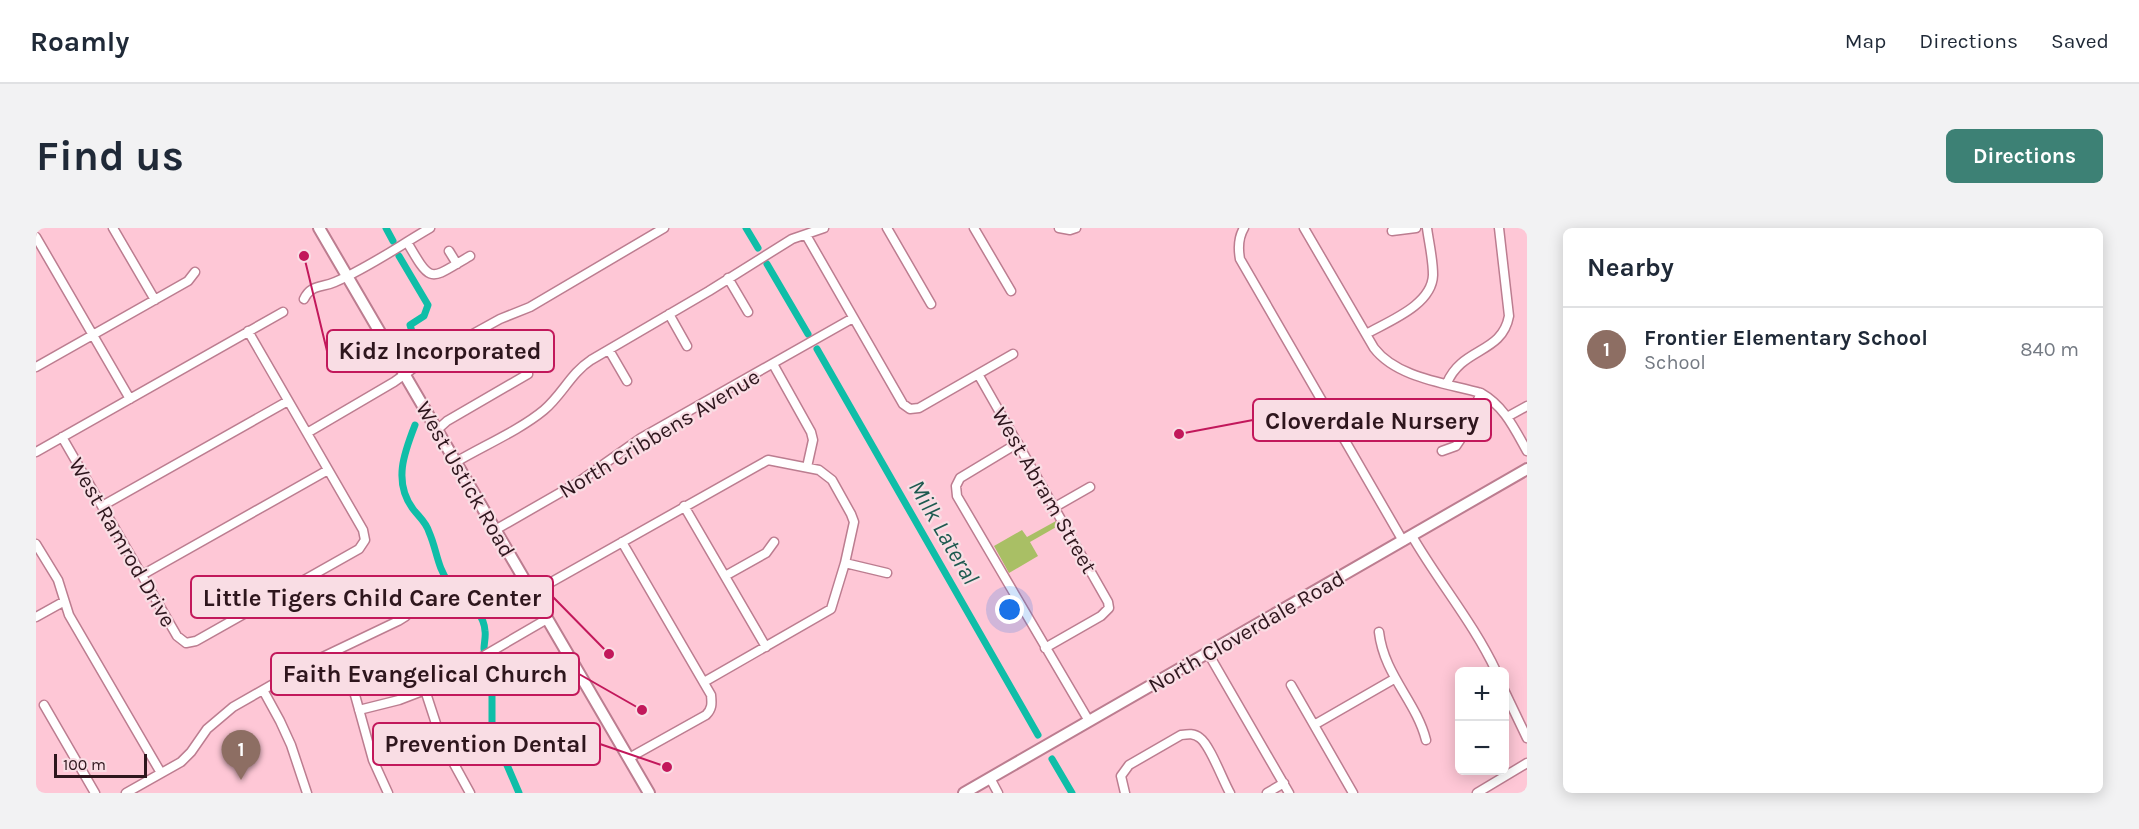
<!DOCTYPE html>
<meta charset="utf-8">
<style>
body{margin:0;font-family:Karla,sans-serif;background:#f2f2f3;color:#1f2937}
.controls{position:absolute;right:18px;bottom:18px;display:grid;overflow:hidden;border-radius:9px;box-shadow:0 3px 15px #0003}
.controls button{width:54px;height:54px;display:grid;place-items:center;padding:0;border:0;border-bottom:2px solid #e0e1e3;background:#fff;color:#1f2937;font:30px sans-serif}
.scale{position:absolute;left:18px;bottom:15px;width:93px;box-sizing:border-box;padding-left:6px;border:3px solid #2e161d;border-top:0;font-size:16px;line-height:21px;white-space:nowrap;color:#2e161d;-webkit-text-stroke:4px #f9dde4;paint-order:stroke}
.you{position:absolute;left:974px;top:382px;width:21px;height:21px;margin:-15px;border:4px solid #fff;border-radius:50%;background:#1a73e8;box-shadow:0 0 0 9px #1a73e833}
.badge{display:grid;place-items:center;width:39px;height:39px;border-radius:50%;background:#3d8175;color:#fff;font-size:20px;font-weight:700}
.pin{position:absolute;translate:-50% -50px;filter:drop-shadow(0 2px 3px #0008)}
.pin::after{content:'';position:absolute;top:32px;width:21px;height:18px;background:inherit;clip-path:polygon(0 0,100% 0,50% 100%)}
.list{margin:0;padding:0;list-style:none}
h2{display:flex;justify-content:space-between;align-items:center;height:78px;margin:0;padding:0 24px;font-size:26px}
h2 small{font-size:20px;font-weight:400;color:#747a83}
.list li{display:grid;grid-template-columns:39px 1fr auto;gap:18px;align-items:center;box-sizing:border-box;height:84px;padding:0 24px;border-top:2px solid #e0e1e3}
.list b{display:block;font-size:22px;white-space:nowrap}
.list p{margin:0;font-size:20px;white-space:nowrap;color:#747a83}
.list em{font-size:20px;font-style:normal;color:#747a83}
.map{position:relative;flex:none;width:1491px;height:565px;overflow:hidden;border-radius:9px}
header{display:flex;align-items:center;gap:36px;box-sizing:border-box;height:84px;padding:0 30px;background:#fff;border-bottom:2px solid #e0e1e3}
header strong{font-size:28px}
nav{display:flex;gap:33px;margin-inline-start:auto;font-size:21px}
.intro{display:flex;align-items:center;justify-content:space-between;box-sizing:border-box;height:144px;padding:0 36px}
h1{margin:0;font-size:42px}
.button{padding:15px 27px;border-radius:9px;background:#3d8175;color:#fff;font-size:21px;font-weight:700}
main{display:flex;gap:36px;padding:0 36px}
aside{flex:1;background:#fff;border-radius:9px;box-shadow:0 3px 15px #0003}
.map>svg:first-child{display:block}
.green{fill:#a9bf65}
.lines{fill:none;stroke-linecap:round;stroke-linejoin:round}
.canal{stroke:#0fbea8;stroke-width:7}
.minor-casing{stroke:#bc7d90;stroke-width:11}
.major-casing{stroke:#bc7d90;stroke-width:14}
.minor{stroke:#fff;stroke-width:8}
.major{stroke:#fff;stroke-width:10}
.labels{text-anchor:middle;stroke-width:4.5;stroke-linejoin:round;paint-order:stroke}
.street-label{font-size:22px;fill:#2e161d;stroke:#f9dde4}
.water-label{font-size:24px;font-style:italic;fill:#1e5a50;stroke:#f9dde4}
.leader{fill:none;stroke:#c2185b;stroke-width:2}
.callout-dot{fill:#c2185b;stroke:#f9dde4;stroke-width:2}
.callout{fill:#f9dde4;stroke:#c2185b;stroke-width:2}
.callout-label{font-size:24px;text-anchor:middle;font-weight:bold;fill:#2e161d}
</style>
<header>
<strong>Roamly</strong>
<nav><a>Map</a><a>Directions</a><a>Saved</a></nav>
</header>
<div class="intro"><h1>Find us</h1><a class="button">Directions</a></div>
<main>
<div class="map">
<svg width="1491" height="565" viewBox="0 0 1491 565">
<rect width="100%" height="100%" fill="#fec7d6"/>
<!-- green -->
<path class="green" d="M1020 293 1022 298 994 314 1002 328 973 345 958 318 986 302 991 309Z"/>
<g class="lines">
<!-- canal -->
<path class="canal" d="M350 0 357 13
M710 0 722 20
M363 28 392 77 388 88 374 97 382 123
M731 36 772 106
M781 121 1002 507
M379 197C368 225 357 254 377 281 383 289 390 294 393 304 401 322 401 339 413 355 425 370 448 381 449 403 450 408 448 415 448 421
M454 434 456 450V510L459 520 471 537 483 565
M1016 531 1036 565"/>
<!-- minor casing -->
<g class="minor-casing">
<path id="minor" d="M77 0 119 72
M851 0 895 76
M938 0 975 63
M1023 0 1034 2 1040 0
M1208 0C1202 10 1202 20 1204 31L1367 313
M1268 0 1338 120C1361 150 1410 155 1445 165 1468 178 1478 200 1491 223
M1356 3 1380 0
M770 7 867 176 874 181 883 180 977 126
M0 9 94 171
M371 14C396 57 393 52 434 28
M413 23 421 36
M692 50 712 84
M268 71C275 56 286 60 299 54 332 40 363 18 394 0
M633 86 651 118
M1330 106C1353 93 1396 77 1397 47 1397 31 1393 15 1391 0
M573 122 591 153
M737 136 775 204 777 212 771 239
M0 139 152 53 159 44
M942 146 1072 374 1073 380 1065 388 1009 420
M1411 155C1426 119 1466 126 1473 88L1463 0
M1471 189 1491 178
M401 202 411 193 492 146
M271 205 358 154 386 134 464 91 494 79 628 0
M26 209 141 408 150 415 160 413 323 321 329 312 327 302 212 103
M982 215 924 250 920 258 921 268 1053 493
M1406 223 1420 218 1424 212 1445 165
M0 224 247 84
M420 234C447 218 484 202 508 182 526 167 535 145 555 132L673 63 756 11 788 0
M66 278 252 173
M648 278 730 419
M1019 279 1054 259
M459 302 541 255 605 210 817 90
M1376 308C1402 353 1438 396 1460 443
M586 314 675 467C676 476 676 481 670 487L593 530
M0 316 22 352 33 387 125 545
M106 347 292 242
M689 348 730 325 738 314
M496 365 732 232 783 242 796 252 815 286 818 294 809 335
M0 389 27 374
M1343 404C1348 447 1380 473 1390 512
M300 423 319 467 337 532 352 565
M1172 425 1253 565
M668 454 795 381 809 335 851 345
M1255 457 1317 565
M227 462 244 493 255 517 271 565
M389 462 406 514 434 565
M1468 462 1491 510
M8 477 59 565
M323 482 363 472 389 462 511 391
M1278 497 1358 451
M954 550 962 565
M90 565 145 534 155 524 171 501 197 479 274 435 362 393 370 388 381 372
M1089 565 1085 548 1093 537 1145 507C1152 506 1158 505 1164 510 1174 517 1187 553 1194 565
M1231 565 1248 555
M1441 565 1491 535"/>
</g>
<!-- major casing -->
<g class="major-casing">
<path id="major" d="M283 0 613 565
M928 565 1491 241"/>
</g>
<!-- minor -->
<use href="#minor" class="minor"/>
<!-- major -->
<use href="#major" class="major"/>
</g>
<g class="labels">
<!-- street labels -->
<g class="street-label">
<text transform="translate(623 205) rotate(-31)" y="8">North Cribbens Avenue</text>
<text transform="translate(430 251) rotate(60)" y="8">West Ustick Road</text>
<text transform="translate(1009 262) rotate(60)" y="8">West Abram Street</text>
<text transform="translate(87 314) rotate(60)" y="8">West Ramrod Drive</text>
<text transform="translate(1210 403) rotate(-30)" y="8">North Cloverdale Road</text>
</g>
<!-- water labels -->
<g class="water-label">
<text transform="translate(908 304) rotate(60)" y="8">Milk Lateral</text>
</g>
</g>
<!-- callouts -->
<path class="leader" d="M268 28L291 123M1143 206L1217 192M573 426L517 369M606 482L543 446M631 539L564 516"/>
<g class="callout-dot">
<circle cx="268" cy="28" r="6"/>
<circle cx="1143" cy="206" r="6"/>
<circle cx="573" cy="426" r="6"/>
<circle cx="606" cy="482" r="6"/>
<circle cx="631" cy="539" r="6"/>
</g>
<g class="callout">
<rect x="291" y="102" width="227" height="42" rx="6"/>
<rect x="1217" y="171" width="238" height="42" rx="6"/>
<rect x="155" y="348" width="362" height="42" rx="6"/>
<rect x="235" y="425" width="308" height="42" rx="6"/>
<rect x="337" y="495" width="227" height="42" rx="6"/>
</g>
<g class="callout-label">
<text x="404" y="131">Kidz Incorporated</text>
<text x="1336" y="201">Cloverdale Nursery</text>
<text x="336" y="378">Little Tigers Child Care Center</text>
<text x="389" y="454">Faith Evangelical Church</text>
<text x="450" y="524">Prevention Dental</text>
</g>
</svg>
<div class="controls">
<button>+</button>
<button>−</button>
</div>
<div class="scale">100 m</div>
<div class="you"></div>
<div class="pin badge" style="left:205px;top:552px;background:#8d6e63">1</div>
</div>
<aside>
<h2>Nearby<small></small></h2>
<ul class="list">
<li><span class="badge" style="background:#8d6e63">1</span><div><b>Frontier Elementary School</b><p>School</p></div><em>840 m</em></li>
</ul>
</aside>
</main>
